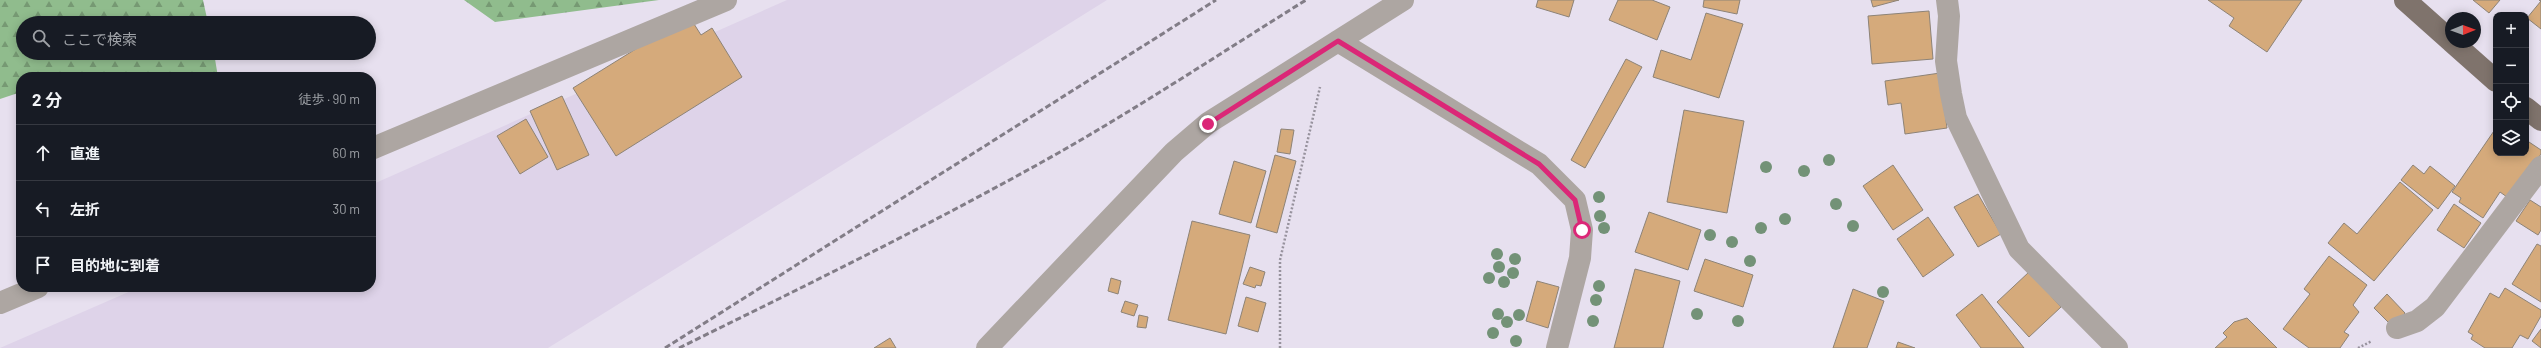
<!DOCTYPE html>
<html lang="ja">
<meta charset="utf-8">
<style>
body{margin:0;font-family:Barlow,"Noto Sans JP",sans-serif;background:#242831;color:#f1f3f6}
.controls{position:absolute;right:12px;top:12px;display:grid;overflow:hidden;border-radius:8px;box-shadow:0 2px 10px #0003}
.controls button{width:36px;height:36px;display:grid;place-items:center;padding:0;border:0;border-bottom:1px solid #363941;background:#171b24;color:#f1f3f6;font:20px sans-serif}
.compass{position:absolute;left:2445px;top:12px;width:36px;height:36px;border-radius:50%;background:#171b24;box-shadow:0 2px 10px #0003;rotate:89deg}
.stop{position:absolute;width:12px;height:12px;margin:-9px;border:3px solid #db2777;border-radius:50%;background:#fff}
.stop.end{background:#db2777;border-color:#fff;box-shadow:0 1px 4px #0008}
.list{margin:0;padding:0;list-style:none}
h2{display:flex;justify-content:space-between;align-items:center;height:52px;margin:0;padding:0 16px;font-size:17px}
h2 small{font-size:13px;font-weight:400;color:#9ea1a6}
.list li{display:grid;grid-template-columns:26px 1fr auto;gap:12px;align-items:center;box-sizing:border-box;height:56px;padding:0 16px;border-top:1px solid #363941}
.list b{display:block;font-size:15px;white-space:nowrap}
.list em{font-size:13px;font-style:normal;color:#9ea1a6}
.icon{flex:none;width:22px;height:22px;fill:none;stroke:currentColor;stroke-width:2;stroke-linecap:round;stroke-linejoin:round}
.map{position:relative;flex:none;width:2541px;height:348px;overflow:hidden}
.search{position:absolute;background:#171b24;box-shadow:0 2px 10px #0003;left:16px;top:16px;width:360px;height:44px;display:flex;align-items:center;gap:10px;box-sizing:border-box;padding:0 14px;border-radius:22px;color:#9ea1a6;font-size:15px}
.panel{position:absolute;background:#171b24;box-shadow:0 2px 10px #0003;left:16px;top:72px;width:360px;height:220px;border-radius:16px}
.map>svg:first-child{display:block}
.built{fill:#ded3e9}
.forest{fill:url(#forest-firs)}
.building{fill:#d5aa7b;stroke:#8d8377}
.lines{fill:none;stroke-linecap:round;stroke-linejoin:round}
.path{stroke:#97929d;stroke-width:2.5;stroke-dasharray:2 2;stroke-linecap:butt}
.minor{stroke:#ada6a2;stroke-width:22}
.major{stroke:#7f736c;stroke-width:22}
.rail{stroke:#827d87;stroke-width:3;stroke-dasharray:6 3;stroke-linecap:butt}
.tree{fill:#739277}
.route{stroke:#db2777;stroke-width:5}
</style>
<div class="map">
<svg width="2541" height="348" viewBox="0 0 2541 348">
<defs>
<pattern id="forest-firs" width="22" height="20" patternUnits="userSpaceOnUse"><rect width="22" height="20" fill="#90bc8d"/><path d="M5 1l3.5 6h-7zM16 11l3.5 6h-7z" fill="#769973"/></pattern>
</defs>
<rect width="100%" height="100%" fill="#e7e0ef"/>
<!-- built -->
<path class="built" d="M787 0H1107L548 348H0L140 287H371V185Z"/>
<!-- forest -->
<path class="forest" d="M0 0H203L208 23H23V53H214L218 77H21V92L0 99Z
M464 0H659L495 22Z"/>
<!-- building -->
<path class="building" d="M1538 0H1574L1569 17 1536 7Z
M1618 0H1652L1670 7 1657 40 1609 20Z
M1704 0H1740L1737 14 1703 7Z
M1871 0H1899L1873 7Z
M2208 0H2302L2267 52 2229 26 2234 18Z
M2473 0H2500L2489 13Z
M2539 0H2541V29L2527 18 2541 1Z
M1929 11 1933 59 1872 64 1868 16Z
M1706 13 1743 24 1719 98 1653 77 1661 50 1691 60Z
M689 16 701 35 712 28 742 77 616 156 573 88Z
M1626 59 1642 67 1585 168 1571 160Z
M1940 73 1947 128 1905 134 1901 103 1888 105 1885 81Z
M562 96 589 155 557 170 530 111Z
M1684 110 1744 121 1727 213 1667 202Z
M526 119 548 157 520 174 497 136Z
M2496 128V153H2526V140L2541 150V154L2518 189 2507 197 2500 192 2483 218 2459 202 2461 198 2452 192Z
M1281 129 1294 130 1290 154 1277 152Z
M1275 155 1296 161 1277 233 1256 227Z
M1234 161 1266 171 1251 223 1219 214Z
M1893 165 1923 210 1893 230 1863 186Z
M2413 165 2424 174 2430 166 2455 186 2438 209 2401 180Z
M2400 182 2433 210 2374 281 2328 243 2344 223 2357 234Z
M1978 194 2001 234 1978 247 1954 207Z
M2530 200 2541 207V230L2538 235 2516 221Z
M2454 204 2481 223 2464 248 2437 230Z
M1649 212 1701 230 1688 270 1635 252Z
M1928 217 1954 255 1923 277 1897 239Z
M1192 221 1250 235 1226 334 1168 320Z
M2537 244 2541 246V302L2512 284Z
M2329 256 2367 285 2353 305 2359 312 2344 332 2349 335 2340 348H2309L2283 329 2310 294 2304 289Z
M1705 259 1753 275 1743 307 1694 291Z
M1250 267 1265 272 1261 286 1256 285 1255 288 1243 284Z
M1635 269 1680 281 1663 348H1614Z
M2029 272 2061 307 2029 337 1997 302Z
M1111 278 1121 281 1118 294 1108 291Z
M1537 281 1559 287 1548 328 1526 321Z
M2505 288 2541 310V316L2528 339 2520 335 2512 348H2485L2471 339 2473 335 2468 332 2490 293 2499 298Z
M1853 289 1884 301 1867 348H1833Z
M1982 294 2024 348H1981L1956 315Z
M2387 294 2405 313 2392 326 2374 308Z
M1246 297 1266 303 1258 332 1238 326Z
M1125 301 1138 305 1134 316 1121 312Z
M1139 315 1148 317 1146 328 1137 327Z
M2247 318 2277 348H2215L2227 337 2223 333 2234 322Z
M2541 329V348L2532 341Z
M890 338 896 348H874Z
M1898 342 1915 348H1896Z"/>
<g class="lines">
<!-- path -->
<path class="path" d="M1280 348V260L1320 87
M2358 348 2372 341"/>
<!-- minor -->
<path class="minor" d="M1947 0 1949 16 1946 61 1951 94 1956 118 1971 149 2019 249 2117 348
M1338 41 1539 164 1575 200 1582 230 1580 258 1557 348
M371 149 726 0
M0 303 38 287
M2397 328 2417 321 2435 307 2541 167
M987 348 1174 152 1208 123 1403 0"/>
<!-- major -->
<path class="major" d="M2405 0 2451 41
M2452 42 2496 81
M2526 108 2541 120"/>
<!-- rail -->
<path class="rail" d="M665 348 1216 0
M679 348C807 285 936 222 1060 152 1144 104 1224 51 1306 0"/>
</g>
<!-- trees -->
<g class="tree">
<circle cx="1829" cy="160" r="6"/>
<circle cx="1766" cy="167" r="6"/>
<circle cx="1804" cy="171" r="6"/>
<circle cx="1599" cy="197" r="6"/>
<circle cx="1836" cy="204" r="6"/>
<circle cx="1600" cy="216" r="6"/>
<circle cx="1785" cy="219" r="6"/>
<circle cx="1853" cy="226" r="6"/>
<circle cx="1604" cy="228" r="6"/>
<circle cx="1761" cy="228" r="6"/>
<circle cx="1710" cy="235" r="6"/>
<circle cx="1732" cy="242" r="6"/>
<circle cx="1497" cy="254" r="6"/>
<circle cx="1515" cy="259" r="6"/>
<circle cx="1750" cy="261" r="6"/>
<circle cx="1499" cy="267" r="6"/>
<circle cx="1513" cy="273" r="6"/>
<circle cx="1489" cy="278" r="6"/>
<circle cx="1504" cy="282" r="6"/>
<circle cx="1599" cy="286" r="6"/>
<circle cx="1883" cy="292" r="6"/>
<circle cx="1596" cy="300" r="6"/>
<circle cx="1498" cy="314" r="6"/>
<circle cx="1697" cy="314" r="6"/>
<circle cx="1519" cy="315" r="6"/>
<circle cx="1593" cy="321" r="6"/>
<circle cx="1738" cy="321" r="6"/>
<circle cx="1507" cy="322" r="6"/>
<circle cx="1493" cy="333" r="6"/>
<circle cx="1516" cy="341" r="6"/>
</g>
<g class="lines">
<!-- route -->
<path class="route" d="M1208 124 1338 41 1539 164 1575 200 1582 230"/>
</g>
</svg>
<div class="controls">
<button>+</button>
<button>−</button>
<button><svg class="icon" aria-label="locate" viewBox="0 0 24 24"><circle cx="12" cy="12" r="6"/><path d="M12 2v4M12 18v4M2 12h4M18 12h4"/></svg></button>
<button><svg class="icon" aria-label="layers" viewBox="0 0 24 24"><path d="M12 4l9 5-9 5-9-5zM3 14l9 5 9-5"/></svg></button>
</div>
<svg class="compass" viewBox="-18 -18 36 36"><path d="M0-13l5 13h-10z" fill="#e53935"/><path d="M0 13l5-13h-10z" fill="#9ea1a6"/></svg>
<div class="stop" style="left:1582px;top:230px"></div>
<div class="stop end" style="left:1208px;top:124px"></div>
<div class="search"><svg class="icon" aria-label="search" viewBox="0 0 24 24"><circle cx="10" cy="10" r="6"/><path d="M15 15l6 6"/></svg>ここで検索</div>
<section class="panel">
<h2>2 分<small>徒歩 · 90 m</small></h2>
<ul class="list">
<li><svg class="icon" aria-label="ahead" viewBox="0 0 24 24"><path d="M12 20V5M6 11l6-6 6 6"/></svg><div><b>直進</b></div><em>60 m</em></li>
<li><svg class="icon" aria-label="left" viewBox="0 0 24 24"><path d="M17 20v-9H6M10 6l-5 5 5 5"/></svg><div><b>左折</b></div><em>30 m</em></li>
<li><svg class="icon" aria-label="arrive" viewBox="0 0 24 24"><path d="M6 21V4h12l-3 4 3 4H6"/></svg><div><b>目的地に到着</b></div></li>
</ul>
</section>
</div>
